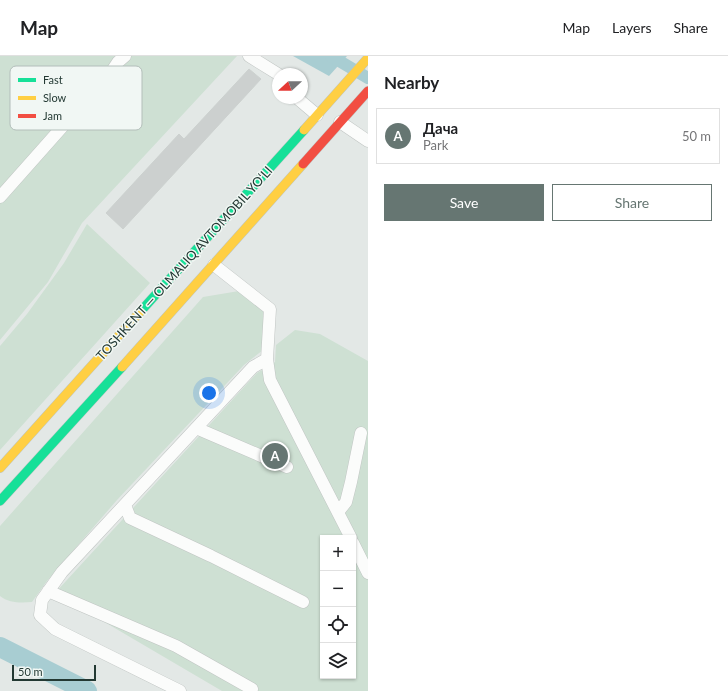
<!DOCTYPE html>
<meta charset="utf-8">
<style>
body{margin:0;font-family:Lato,sans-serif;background:#f2f2f2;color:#202124}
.controls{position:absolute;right:12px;bottom:12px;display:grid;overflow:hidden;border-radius:0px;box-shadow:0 1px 3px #0004}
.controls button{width:36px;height:36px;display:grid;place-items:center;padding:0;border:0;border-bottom:1px solid #e0e0e0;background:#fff;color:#202124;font:20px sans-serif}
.compass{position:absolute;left:272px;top:12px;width:36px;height:36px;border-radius:50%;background:#fff;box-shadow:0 1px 3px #0004;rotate:249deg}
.scale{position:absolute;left:12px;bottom:10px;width:84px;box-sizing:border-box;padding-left:4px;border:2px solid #233933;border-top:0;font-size:11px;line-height:14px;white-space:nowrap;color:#233933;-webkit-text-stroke:3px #f1f7f4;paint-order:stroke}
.you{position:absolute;left:209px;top:337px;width:14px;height:14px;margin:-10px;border:3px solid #fff;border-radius:50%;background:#1a73e8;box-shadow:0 0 0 6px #1a73e833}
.badge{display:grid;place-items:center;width:26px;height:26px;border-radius:50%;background:#667672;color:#fff;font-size:13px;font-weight:700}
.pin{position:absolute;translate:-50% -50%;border:2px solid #fff;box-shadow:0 1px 4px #0006}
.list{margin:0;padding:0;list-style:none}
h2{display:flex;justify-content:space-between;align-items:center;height:52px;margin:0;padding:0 16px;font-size:17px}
h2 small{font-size:13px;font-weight:400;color:#757577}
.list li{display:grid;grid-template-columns:26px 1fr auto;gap:12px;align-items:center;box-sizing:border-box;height:56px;margin:0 8px 8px;padding:0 8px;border:1px solid #e0e0e0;border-radius:0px}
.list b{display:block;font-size:15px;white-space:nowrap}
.list p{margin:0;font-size:13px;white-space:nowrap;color:#757577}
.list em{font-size:13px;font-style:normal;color:#757577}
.actions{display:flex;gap:8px;padding:12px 16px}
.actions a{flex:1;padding:9px 0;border:1px solid #667672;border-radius:0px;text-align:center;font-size:14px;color:#667672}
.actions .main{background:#667672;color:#fff}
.icon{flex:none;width:22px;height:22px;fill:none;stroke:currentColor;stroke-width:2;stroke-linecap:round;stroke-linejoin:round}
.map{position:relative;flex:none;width:368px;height:635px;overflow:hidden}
header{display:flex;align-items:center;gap:24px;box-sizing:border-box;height:56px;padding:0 20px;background:#fff;border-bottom:1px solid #e0e0e0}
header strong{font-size:19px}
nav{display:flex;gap:22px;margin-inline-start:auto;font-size:14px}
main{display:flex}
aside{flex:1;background:#fff}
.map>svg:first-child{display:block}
.green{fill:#cee0d3;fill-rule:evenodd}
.water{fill:#a8cdd2}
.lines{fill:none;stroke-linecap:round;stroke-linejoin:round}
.canal{stroke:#a8cdd2;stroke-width:12}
.river{stroke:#a8cdd2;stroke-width:20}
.building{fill:#ccd0cf;stroke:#ccd1cf}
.street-casing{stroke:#c0c5c3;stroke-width:13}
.fast-casing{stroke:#bcc4c2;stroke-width:10}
.slow-casing{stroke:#bcc4c2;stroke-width:10}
.jam-casing{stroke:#bcc4c2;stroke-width:10}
.street{stroke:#fbfcfb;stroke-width:12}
.fast{stroke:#16e098;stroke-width:9}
.slow{stroke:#ffcf43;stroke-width:9}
.jam{stroke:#f24e42;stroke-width:9}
.labels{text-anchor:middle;stroke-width:3;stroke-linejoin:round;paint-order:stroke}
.street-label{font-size:13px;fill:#233933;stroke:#f1f7f4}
.key{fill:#f1f7f4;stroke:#b3beba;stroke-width:1}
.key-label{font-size:11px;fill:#233933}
</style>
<header>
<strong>Map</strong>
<nav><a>Map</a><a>Layers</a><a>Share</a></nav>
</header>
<main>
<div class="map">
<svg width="368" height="635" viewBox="0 0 368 635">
<rect width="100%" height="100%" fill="#e3e8e6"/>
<!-- green -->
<path class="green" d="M0 0H237L82 167 48 226 0 284Z
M87 168 150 227 0 394V290L27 258 64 207Z
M239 235 263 255V294L244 309 117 444 47 525 32 546C20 547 9 547 0 540V470L203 241Z
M295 274 320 278 368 305V635H222L55 537 257 317 275 306 276 289ZM323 482H353V620H323Z"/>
<!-- water -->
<path class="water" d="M293 0H347L329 20Z"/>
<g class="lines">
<!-- canal -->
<path class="canal" d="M331 0 368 22"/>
<!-- river -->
<path class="river" d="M0 591 87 635"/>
</g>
<!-- building -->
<path class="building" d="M249 13 261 23 123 173 106 157 179 78 184 83Z"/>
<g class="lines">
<!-- street casing -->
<g class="street-casing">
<path id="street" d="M249 0 278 18
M297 42 317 59
M340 66 368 85
M0 141 71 61 79 64 118 6 125 0
M267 303 270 324 351 482
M196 372 287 411
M125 449 130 462 211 500 303 546
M338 456 346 446 351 426 361 377
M353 487 368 517
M48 535 176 590 252 633
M180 635 55 573 40 559 42 544 62 516 253 311 267 303 270 253 214 209"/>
</g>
<!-- fast casing -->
<g class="fast-casing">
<path id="fast" d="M140 256 304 74
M0 445 122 311"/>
</g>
<!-- slow casing -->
<g class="slow-casing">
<path id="slow" d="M304 74 368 2
M122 311 303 108
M0 412 140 256"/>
</g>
<!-- jam casing -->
<g class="jam-casing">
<path id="jam" d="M303 108 368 35"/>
</g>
<!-- street -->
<use href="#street" class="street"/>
<!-- fast -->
<use href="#fast" class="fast"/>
<!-- slow -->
<use href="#slow" class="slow"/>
<!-- jam -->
<use href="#jam" class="jam"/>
</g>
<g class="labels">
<!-- street labels -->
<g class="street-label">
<text transform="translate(184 207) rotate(-48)" y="5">TOSHKENT — OLMALIQ AVTOMOBIL YO‘LI</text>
</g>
</g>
<!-- legend -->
<rect x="10" y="10" width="132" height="64" rx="6" class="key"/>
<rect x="18" y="22" width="18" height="4" fill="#16e098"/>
<rect x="18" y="40" width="18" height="4" fill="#ffcf43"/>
<rect x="18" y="58" width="18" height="4" fill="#f24e42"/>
<g class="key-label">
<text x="43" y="28">Fast</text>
<text x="43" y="46">Slow</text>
<text x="43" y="64">Jam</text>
</g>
</svg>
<div class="controls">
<button>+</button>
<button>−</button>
<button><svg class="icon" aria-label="locate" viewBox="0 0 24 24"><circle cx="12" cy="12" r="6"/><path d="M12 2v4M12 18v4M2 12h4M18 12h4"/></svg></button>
<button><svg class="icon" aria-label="layers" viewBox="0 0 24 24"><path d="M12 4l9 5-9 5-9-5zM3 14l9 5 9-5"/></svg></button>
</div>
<svg class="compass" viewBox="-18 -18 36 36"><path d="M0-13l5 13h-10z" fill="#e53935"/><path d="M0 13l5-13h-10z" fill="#757577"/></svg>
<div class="scale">50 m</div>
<div class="you"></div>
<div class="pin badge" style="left:275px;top:400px">A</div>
</div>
<aside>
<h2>Nearby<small></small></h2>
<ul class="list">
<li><span class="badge">A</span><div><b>Дача</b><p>Park</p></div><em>50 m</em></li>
</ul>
<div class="actions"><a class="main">Save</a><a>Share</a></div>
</aside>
</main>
